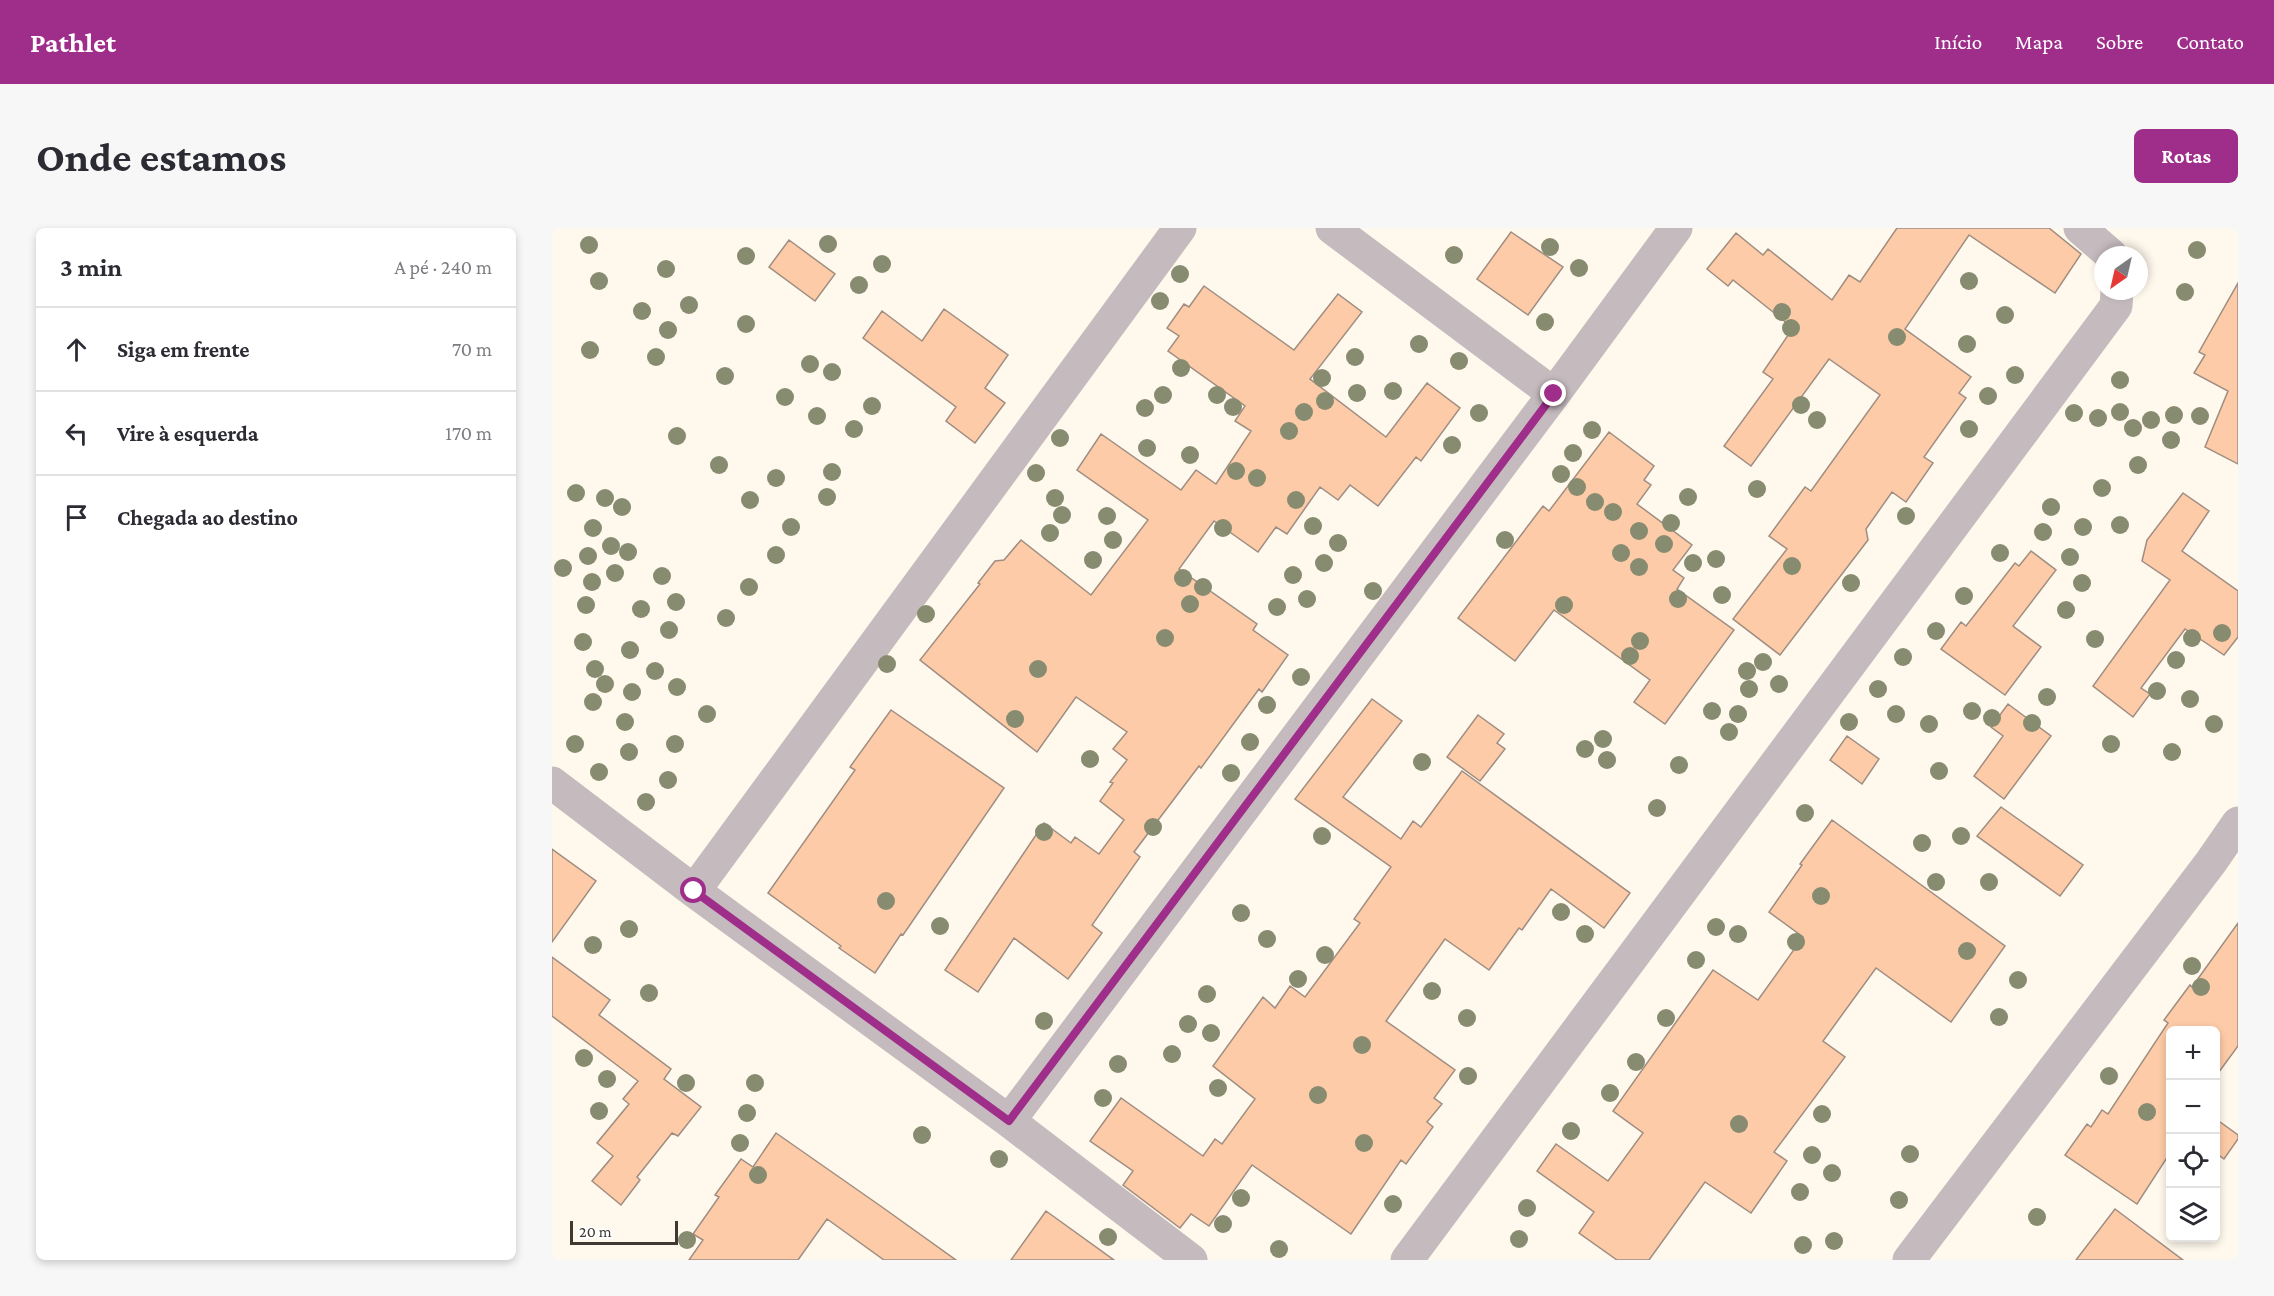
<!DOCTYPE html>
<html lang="pt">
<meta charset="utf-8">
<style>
body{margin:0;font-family:"Crimson Pro",serif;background:#f7f7f7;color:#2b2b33}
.controls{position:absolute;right:18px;bottom:18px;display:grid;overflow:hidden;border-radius:9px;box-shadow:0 3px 9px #0003}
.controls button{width:54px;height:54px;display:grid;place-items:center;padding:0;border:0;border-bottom:2px solid #e1e1e2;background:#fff;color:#2b2b33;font:30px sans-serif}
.compass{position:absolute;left:1542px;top:18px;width:54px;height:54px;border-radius:50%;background:#fff;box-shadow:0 3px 9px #0003;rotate:214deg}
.scale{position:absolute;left:18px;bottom:15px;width:108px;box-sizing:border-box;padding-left:6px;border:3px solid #3e3a32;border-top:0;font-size:16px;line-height:21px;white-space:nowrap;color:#3e3a32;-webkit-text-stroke:4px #fff;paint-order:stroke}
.stop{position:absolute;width:18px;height:18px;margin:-14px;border:4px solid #9f2e8b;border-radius:50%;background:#fff}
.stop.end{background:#9f2e8b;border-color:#fff;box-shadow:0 2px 6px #0008}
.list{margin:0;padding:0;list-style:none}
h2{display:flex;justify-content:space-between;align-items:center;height:78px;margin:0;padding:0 24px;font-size:26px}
h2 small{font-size:20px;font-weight:400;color:#7c7c81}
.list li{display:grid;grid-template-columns:39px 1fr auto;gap:18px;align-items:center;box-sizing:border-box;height:84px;padding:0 24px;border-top:2px solid #e1e1e2}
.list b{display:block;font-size:22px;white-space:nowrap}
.list em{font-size:20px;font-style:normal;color:#7c7c81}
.icon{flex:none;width:33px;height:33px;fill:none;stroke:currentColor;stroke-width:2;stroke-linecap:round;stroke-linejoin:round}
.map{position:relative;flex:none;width:1686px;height:1032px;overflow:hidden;border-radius:9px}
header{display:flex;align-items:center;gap:36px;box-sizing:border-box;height:84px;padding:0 30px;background:#9f2e8b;color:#fff}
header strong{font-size:28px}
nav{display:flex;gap:33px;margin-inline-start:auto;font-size:21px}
.intro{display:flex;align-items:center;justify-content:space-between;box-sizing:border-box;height:144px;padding:0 36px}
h1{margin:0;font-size:42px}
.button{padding:15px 27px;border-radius:9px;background:#9f2e8b;color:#fff;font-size:21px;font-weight:700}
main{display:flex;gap:36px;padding:0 36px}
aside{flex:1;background:#fff;border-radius:9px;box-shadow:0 3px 9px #0003}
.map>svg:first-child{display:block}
.building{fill:#fdcba7;stroke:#9f8d81;stroke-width:1.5}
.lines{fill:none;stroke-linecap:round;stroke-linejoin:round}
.minor{stroke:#c5babe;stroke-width:33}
.tree{fill:#878b70}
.route{stroke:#9f2e8b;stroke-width:8}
</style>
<header>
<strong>Pathlet</strong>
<nav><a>Início</a><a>Mapa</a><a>Sobre</a><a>Contato</a></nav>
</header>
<div class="intro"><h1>Onde estamos</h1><a class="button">Rotas</a></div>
<main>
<aside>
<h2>3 min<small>A pé · 240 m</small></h2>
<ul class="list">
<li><svg class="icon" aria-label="ahead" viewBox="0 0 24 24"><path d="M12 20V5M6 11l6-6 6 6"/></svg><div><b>Siga em frente</b></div><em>70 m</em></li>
<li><svg class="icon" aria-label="left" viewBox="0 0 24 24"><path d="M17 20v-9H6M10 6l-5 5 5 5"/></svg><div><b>Vire à esquerda</b></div><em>170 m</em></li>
<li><svg class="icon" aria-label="arrive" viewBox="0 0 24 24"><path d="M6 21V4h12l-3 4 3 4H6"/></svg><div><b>Chegada ao destino</b></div></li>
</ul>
</aside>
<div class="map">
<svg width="1686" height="1032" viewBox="0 0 1686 1032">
<rect width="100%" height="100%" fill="#fff8ec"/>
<!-- building -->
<path class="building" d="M1345 0H1497L1529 26 1503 65 1417 7 1353 101 1419 149 1407 165 1414 170 1372 229 1381 235 1354 274 1340 264 1314 301 1316 312 1228 427 1181 391 1235 321 1217 308 1253 259 1259 263 1328 167 1277 131 1199 238 1172 218 1221 151 1211 144 1241 100 1181 52 1176 58 1155 41 1184 5 1211 27 1216 21 1280 72 1297 47 1308 54Z
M959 4 1011 39 976 87 925 51Z
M237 12 283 46 263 73 217 39Z
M1686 55V236L1653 219 1676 163 1642 145 1653 127 1647 124Z
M652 58 742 122 786 66 810 84 758 151 834 209 875 155 908 180 869 233 864 229 826 278 798 257 786 272 768 259 735 306 724 299 706 324 662 293 627 341 705 396 701 402 736 427 710 464 707 461 649 540 647 538 582 624 588 629 540 697 550 705 516 751 462 710 426 764 393 742 492 595 519 615 523 609 547 626 572 592 548 573 561 555 558 554 575 532 561 521 575 504 524 469 485 524 368 432 428 356 426 355 443 333 452 332 469 312 539 367 596 292 525 242 549 206 629 262 644 242 664 256 699 203 683 193 693 178 616 123 627 108 615 100 632 76 637 79Z
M392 81 456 127 433 160 453 175 423 215 394 193 404 179 311 110 330 83 370 113Z
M1057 204 1102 238 1092 252 1099 257 1085 276 1140 317 1121 342 1132 350 1125 361 1182 402 1113 496 1082 474 1098 452 1002 382 963 433 906 390 991 278 997 283Z
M1631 265 1657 283 1630 323 1686 363V409L1672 427 1633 401 1589 460 1598 466 1581 489 1541 458 1618 352 1590 333 1595 312Z
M1479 323 1504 342 1461 398 1489 419 1453 467 1389 421 1409 394 1414 398 1463 335 1467 338Z
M820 471 850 493 791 569 849 611 861 593 869 599 910 543 1078 665 1052 700 999 661 970 702 967 700 937 742 893 711 834 793 903 842 882 870 890 876 875 894 881 899 854 936 849 932 799 1006 700 937 657 998 639 986 628 1000 571 957 581 943 538 913 569 870 651 928 663 911 670 916 703 871 661 838 711 769 723 780 738 758 753 769 808 695 802 691 839 639 743 571Z
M1456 476 1499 508 1452 571 1422 548 1451 508 1439 499Z
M339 482 452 560 351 707 349 706 323 745 287 720 289 718 216 665 303 542 298 539Z
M926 487 952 506 945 515 953 521 928 553 895 529Z
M1295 508 1327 531 1310 556 1278 532Z
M1449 579 1531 637 1508 668 1425 608Z
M1280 592 1453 718 1399 794 1324 740 1271 813 1293 829 1222 924 1235 933 1199 985 1153 954 1097 1032H1065L1027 1005 1042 984 985 943 1004 916 1056 953 1091 905 1061 883 1161 742 1206 772 1251 709 1217 684 1250 637 1248 636Z
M0 621 44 653 0 714Z
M1686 695V818L1664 848V802H1618V925L1585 976 1513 927 1535 896 1539 899 1550 882 1556 886 1616 795 1612 792 1638 757 1640 759Z
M0 729 58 772 47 787 119 841 112 851 149 879 126 908 120 905 85 949 88 952 69 977 40 953 61 928 45 915 77 876 71 871 86 853 0 788Z
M1664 891 1686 907V911L1672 931 1664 925Z
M224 905 330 979 404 1032H332L275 991 246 1032H137L151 1012 141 1006 167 969 163 967 189 931 201 939Z
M1563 981 1631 1032H1524Z
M494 983 562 1032H459Z"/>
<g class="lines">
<!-- minor -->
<path class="minor" d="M780 0 1002 166
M1528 0 1559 27
M0 555 142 663 457 893 639 1032
M142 663 628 0
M457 893 1002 166 1124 0
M855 1032 1564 78 1565 63
M1357 1032 1659 634 1686 595"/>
</g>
<!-- trees -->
<g class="tree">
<circle cx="276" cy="16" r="9"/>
<circle cx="37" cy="17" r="9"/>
<circle cx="998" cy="19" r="9"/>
<circle cx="1645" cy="22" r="9"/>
<circle cx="902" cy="27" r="9"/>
<circle cx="194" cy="28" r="9"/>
<circle cx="330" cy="36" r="9"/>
<circle cx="1027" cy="40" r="9"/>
<circle cx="114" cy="41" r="9"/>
<circle cx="628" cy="46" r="9"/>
<circle cx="47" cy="53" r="9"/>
<circle cx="1417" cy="53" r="9"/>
<circle cx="307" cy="57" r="9"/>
<circle cx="1633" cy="64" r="9"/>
<circle cx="608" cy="73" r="9"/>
<circle cx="137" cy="77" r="9"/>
<circle cx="90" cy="83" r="9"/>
<circle cx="1230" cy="84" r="9"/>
<circle cx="1453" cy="87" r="9"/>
<circle cx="993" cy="94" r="9"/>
<circle cx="194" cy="96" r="9"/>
<circle cx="1239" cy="100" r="9"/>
<circle cx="116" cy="102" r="9"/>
<circle cx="1345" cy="109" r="9"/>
<circle cx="867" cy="116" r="9"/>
<circle cx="1415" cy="116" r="9"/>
<circle cx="38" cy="122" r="9"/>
<circle cx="104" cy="129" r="9"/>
<circle cx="803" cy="129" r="9"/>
<circle cx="907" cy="133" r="9"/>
<circle cx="258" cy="136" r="9"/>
<circle cx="629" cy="140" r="9"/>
<circle cx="280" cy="144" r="9"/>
<circle cx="1463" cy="147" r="9"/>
<circle cx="173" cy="148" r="9"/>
<circle cx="770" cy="150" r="9"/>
<circle cx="1568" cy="152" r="9"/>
<circle cx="841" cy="163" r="9"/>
<circle cx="805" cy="165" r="9"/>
<circle cx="611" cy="167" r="9"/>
<circle cx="665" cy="167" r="9"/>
<circle cx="1436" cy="168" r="9"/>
<circle cx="233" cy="169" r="9"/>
<circle cx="773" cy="173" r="9"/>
<circle cx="1249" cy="177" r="9"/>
<circle cx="320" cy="178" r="9"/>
<circle cx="681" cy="179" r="9"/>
<circle cx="593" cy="180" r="9"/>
<circle cx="752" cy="184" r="9"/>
<circle cx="1568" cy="184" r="9"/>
<circle cx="927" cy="185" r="9"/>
<circle cx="1522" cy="185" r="9"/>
<circle cx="1622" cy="187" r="9"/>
<circle cx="265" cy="188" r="9"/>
<circle cx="1648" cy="188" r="9"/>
<circle cx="1546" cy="190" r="9"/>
<circle cx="1265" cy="192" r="9"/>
<circle cx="1599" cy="192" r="9"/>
<circle cx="1581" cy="200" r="9"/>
<circle cx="302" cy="201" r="9"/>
<circle cx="1417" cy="201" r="9"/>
<circle cx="1040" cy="202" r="9"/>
<circle cx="737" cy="203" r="9"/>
<circle cx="125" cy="208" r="9"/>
<circle cx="508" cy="210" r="9"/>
<circle cx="1619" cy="212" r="9"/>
<circle cx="900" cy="217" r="9"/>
<circle cx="595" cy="220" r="9"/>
<circle cx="1021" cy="225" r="9"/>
<circle cx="638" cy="227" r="9"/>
<circle cx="167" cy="237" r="9"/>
<circle cx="1586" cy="237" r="9"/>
<circle cx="684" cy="243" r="9"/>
<circle cx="280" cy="244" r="9"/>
<circle cx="484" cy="245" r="9"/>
<circle cx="1009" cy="246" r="9"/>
<circle cx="224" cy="250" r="9"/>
<circle cx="705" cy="250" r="9"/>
<circle cx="1025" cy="259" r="9"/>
<circle cx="1550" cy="260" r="9"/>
<circle cx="1205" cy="261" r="9"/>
<circle cx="24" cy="265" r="9"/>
<circle cx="275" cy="269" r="9"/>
<circle cx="1136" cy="269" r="9"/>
<circle cx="53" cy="270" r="9"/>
<circle cx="503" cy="270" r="9"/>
<circle cx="198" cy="272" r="9"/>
<circle cx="744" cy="272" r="9"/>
<circle cx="1043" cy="274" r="9"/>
<circle cx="70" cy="279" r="9"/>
<circle cx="1499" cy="279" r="9"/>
<circle cx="1061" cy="284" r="9"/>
<circle cx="510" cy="287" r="9"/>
<circle cx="555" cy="288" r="9"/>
<circle cx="1354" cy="288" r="9"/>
<circle cx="1119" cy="295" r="9"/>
<circle cx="1568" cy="297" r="9"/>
<circle cx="761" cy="298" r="9"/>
<circle cx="239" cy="299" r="9"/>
<circle cx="1531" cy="299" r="9"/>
<circle cx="41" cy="300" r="9"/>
<circle cx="671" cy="300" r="9"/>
<circle cx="1087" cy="303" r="9"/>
<circle cx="1491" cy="304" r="9"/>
<circle cx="498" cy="305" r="9"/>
<circle cx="561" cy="312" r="9"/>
<circle cx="953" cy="312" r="9"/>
<circle cx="786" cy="315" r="9"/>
<circle cx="1112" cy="316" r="9"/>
<circle cx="59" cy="318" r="9"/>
<circle cx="76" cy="324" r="9"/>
<circle cx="1069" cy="325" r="9"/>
<circle cx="1448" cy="325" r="9"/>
<circle cx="224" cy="327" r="9"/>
<circle cx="36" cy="328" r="9"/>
<circle cx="1518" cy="329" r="9"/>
<circle cx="1164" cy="331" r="9"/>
<circle cx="541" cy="332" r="9"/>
<circle cx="772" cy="335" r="9"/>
<circle cx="1141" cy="335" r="9"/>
<circle cx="1240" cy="338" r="9"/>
<circle cx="1087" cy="339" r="9"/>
<circle cx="11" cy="340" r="9"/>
<circle cx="63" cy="345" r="9"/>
<circle cx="741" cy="347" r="9"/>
<circle cx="110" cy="348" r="9"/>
<circle cx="631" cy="350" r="9"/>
<circle cx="40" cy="354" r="9"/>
<circle cx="1299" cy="355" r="9"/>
<circle cx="1530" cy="355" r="9"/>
<circle cx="197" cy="359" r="9"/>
<circle cx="651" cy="359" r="9"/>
<circle cx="821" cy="363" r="9"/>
<circle cx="1170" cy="367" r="9"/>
<circle cx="1412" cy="368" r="9"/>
<circle cx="755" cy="371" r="9"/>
<circle cx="1126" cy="371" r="9"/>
<circle cx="124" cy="374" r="9"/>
<circle cx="638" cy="376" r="9"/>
<circle cx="34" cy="377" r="9"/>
<circle cx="1012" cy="377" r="9"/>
<circle cx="725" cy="379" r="9"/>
<circle cx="89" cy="381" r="9"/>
<circle cx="1514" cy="382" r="9"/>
<circle cx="374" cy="386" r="9"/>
<circle cx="174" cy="390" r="9"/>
<circle cx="117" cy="402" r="9"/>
<circle cx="1384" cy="403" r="9"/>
<circle cx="1670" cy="405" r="9"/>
<circle cx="613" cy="410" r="9"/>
<circle cx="1640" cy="410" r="9"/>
<circle cx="1543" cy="411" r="9"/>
<circle cx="1088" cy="413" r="9"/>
<circle cx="31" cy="414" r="9"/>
<circle cx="78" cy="422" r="9"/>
<circle cx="1078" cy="428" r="9"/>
<circle cx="1351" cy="429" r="9"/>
<circle cx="1624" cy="432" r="9"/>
<circle cx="1211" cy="434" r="9"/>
<circle cx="335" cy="436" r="9"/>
<circle cx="43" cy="441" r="9"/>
<circle cx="486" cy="441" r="9"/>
<circle cx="103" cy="443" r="9"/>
<circle cx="1195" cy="443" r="9"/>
<circle cx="749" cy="449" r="9"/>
<circle cx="53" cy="456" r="9"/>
<circle cx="1227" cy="456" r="9"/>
<circle cx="125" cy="459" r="9"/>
<circle cx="1197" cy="461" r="9"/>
<circle cx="1326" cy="461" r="9"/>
<circle cx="1605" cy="463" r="9"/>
<circle cx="80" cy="464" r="9"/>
<circle cx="1495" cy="469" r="9"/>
<circle cx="1638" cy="471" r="9"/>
<circle cx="41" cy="474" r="9"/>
<circle cx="715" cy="477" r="9"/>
<circle cx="1160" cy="483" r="9"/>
<circle cx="1420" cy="483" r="9"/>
<circle cx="155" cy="486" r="9"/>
<circle cx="1186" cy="486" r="9"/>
<circle cx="1344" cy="486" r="9"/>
<circle cx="1440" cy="490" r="9"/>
<circle cx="463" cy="491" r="9"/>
<circle cx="73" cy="494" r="9"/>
<circle cx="1297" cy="494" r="9"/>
<circle cx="1480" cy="495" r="9"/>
<circle cx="1377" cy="496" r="9"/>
<circle cx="1662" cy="496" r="9"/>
<circle cx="1177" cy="504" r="9"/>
<circle cx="1051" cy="511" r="9"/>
<circle cx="698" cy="514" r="9"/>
<circle cx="23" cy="516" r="9"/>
<circle cx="123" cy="516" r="9"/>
<circle cx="1559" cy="516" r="9"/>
<circle cx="1033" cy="521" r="9"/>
<circle cx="77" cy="524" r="9"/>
<circle cx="1620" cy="524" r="9"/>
<circle cx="538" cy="531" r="9"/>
<circle cx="1055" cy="532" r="9"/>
<circle cx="870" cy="534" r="9"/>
<circle cx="1127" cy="537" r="9"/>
<circle cx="1387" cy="543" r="9"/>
<circle cx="47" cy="544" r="9"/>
<circle cx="679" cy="545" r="9"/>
<circle cx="116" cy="552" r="9"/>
<circle cx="94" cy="574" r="9"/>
<circle cx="1105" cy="580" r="9"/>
<circle cx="1253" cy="585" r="9"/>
<circle cx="601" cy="599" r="9"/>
<circle cx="492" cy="604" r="9"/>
<circle cx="770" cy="608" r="9"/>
<circle cx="1409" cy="608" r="9"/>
<circle cx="1370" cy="615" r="9"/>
<circle cx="1384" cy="654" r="9"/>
<circle cx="1437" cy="654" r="9"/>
<circle cx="1269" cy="668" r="9"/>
<circle cx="334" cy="673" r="9"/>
<circle cx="1009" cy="684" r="9"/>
<circle cx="689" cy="685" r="9"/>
<circle cx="388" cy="698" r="9"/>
<circle cx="1164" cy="699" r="9"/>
<circle cx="77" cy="701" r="9"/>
<circle cx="1033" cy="706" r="9"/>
<circle cx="1186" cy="706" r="9"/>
<circle cx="715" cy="711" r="9"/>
<circle cx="1244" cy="714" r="9"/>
<circle cx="41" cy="717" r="9"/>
<circle cx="1415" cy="723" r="9"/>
<circle cx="773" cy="727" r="9"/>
<circle cx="1144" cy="732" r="9"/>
<circle cx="1640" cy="738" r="9"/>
<circle cx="746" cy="751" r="9"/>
<circle cx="1466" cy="752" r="9"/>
<circle cx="1649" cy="759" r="9"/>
<circle cx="880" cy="763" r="9"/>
<circle cx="97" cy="765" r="9"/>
<circle cx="655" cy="766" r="9"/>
<circle cx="1447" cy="789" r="9"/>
<circle cx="915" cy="790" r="9"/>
<circle cx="1114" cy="790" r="9"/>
<circle cx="492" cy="793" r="9"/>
<circle cx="636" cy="796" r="9"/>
<circle cx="659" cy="805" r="9"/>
<circle cx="810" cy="817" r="9"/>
<circle cx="620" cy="826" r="9"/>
<circle cx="32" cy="830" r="9"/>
<circle cx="1084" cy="834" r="9"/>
<circle cx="566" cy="836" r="9"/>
<circle cx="916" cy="848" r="9"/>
<circle cx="1557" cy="848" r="9"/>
<circle cx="55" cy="851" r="9"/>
<circle cx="134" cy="855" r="9"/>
<circle cx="203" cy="855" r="9"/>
<circle cx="666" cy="860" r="9"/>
<circle cx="1058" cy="865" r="9"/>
<circle cx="766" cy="867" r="9"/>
<circle cx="551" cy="870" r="9"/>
<circle cx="47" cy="883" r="9"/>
<circle cx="1595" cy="884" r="9"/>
<circle cx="195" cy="885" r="9"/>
<circle cx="1270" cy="886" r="9"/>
<circle cx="1187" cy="896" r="9"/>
<circle cx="1019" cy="903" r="9"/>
<circle cx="370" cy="907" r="9"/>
<circle cx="188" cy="915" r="9"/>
<circle cx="812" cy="915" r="9"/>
<circle cx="1358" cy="926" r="9"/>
<circle cx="1260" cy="927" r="9"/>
<circle cx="447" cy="931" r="9"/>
<circle cx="1280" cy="945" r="9"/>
<circle cx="206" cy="947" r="9"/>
<circle cx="1248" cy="964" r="9"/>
<circle cx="689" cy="970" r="9"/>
<circle cx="1347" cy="972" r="9"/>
<circle cx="841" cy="976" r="9"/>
<circle cx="975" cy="980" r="9"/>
<circle cx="1485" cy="989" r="9"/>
<circle cx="671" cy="996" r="9"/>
<circle cx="556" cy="1009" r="9"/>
<circle cx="967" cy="1011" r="9"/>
<circle cx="135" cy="1012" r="9"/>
<circle cx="1282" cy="1013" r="9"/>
<circle cx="1251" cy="1017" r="9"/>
<circle cx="727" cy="1021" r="9"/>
</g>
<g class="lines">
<!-- route -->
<path class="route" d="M142 663 457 893 1002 166"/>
</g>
</svg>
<div class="controls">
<button>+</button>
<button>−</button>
<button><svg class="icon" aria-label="locate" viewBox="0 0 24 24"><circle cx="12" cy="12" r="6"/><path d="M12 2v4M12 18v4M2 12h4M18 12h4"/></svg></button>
<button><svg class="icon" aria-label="layers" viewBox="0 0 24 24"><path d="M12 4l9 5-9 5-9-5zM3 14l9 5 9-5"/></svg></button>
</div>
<svg class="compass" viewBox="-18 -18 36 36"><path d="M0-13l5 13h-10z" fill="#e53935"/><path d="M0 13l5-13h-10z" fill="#7c7c81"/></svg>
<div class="scale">20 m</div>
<div class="stop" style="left:142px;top:663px"></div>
<div class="stop end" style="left:1002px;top:166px"></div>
</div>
</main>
